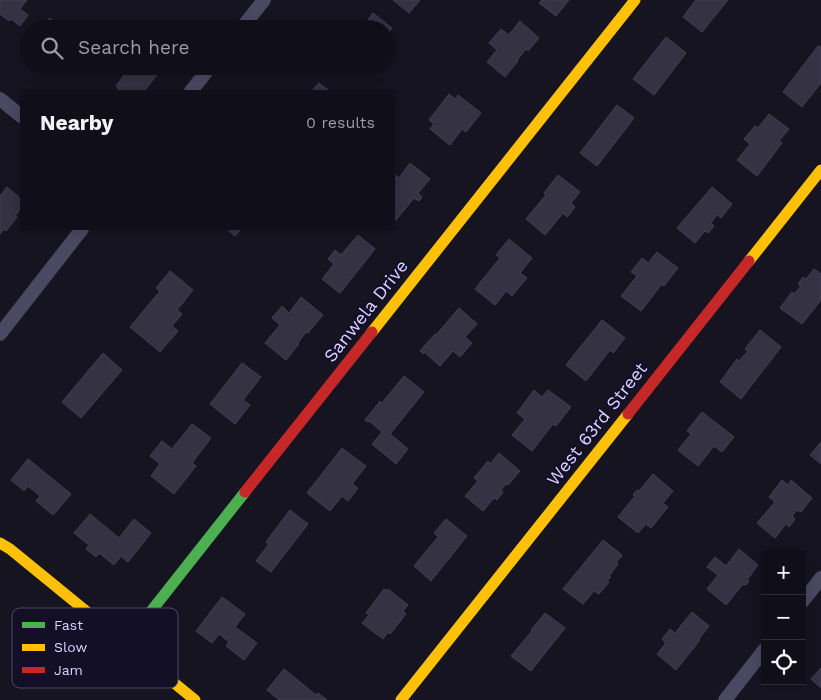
<!DOCTYPE html>
<meta charset="utf-8">
<style>
body{margin:0;font-family:"Work Sans",sans-serif;background:#191822;color:#f1f3f6}
.controls{position:absolute;right:15px;bottom:15px;display:grid;overflow:hidden;border-radius:0px;box-shadow:0 2px 12px #0003}
.controls button{width:45px;height:45px;display:grid;place-items:center;padding:0;border:0;border-bottom:1px solid #302f38;background:#100f19;color:#f1f3f6;font:25px sans-serif}
.list{margin:0;padding:0;list-style:none}
h2{display:flex;justify-content:space-between;align-items:center;height:65px;margin:0;padding:0 20px;font-size:21px}
h2 small{font-size:16px;font-weight:400;color:#9c9ca2}
.icon{flex:none;width:28px;height:28px;fill:none;stroke:currentColor;stroke-width:2;stroke-linecap:round;stroke-linejoin:round}
.map{position:relative;flex:none;width:821px;height:700px;overflow:hidden}
.search{position:absolute;background:#100f19;box-shadow:0 2px 12px #0003;left:20px;top:20px;width:375px;height:55px;display:flex;align-items:center;gap:12px;box-sizing:border-box;padding:0 18px;border-radius:28px;color:#9c9ca2;font-size:19px}
.panel{position:absolute;background:#100f19;box-shadow:0 2px 12px #0003;left:20px;top:90px;width:375px;height:140px;border-radius:0px}
.map>svg:first-child{display:block}
.building{fill:#343243;stroke:#433f54}
.lines{fill:none;stroke-linecap:round;stroke-linejoin:round}
.street{stroke:#4a4962;stroke-width:14}
.fast{stroke:#4caf50;stroke-width:11}
.slow{stroke:#ffc107;stroke-width:11}
.jam{stroke:#c62828;stroke-width:11}
.labels{text-anchor:middle;stroke-width:4.5;stroke-linejoin:round;paint-order:stroke}
.street-label{font-size:18px;fill:#d9d4ff;stroke:#130f26}
.key{fill:#130f26;stroke:#4e4a67;stroke-width:1}
.key-label{font-size:14px;fill:#d9d4ff}
</style>
<div class="map">
<svg width="821" height="700" viewBox="0 0 821 700">
<rect width="100%" height="100%" fill="#161421"/>
<!-- building -->
<path class="building" d="M0 0H27L20 9 28 15 20 26 11 19 9 21 0 14Z
M393 0H420L409 13Z
M542 0H569L556 16 539 3Z
M696 0H728L702 32 683 17Z
M373 13 392 28 386 36V29H354L360 22 364 25Z
M50 18 63 29H42Z
M520 21 539 38 528 51 526 49 517 60 518 61 505 77 487 62 497 50 489 43 501 29 509 35Z
M666 37 686 53 654 95 633 79Z
M818 46 821 47V83L802 107 783 92Z
M131 66H155L160 71 144 91H117L119 88 116 86Z
M319 83 329 91H312Z
M449 94 455 99 458 95 481 113 466 132 462 129 450 145 430 129 434 124 429 120Z
M617 105 634 118 597 166 580 153Z
M769 114 789 129 779 141 782 143 757 176 737 160 750 144 744 139 755 126 758 128Z
M410 163 430 179 418 193 422 197 419 201 414 198 396 220 394 218V174L399 178Z
M558 175 580 192 571 203 575 207 567 217 563 213 545 235 526 219 546 195 544 193Z
M7 187 21 199V208L15 216 17 217 6 231 4 229 0 234V196Z
M712 187 732 204 721 218 717 215 711 223 714 226 708 233 705 231 695 243 677 228Z
M227 229H241L235 236Z
M358 235 375 249 340 293 322 279 334 264 328 259 335 250 341 255Z
M509 239 532 258 520 273 527 278 512 296 506 291 495 305 475 289 500 258 496 255Z
M657 252 678 268 664 286 662 284 641 311 621 296 637 276 631 272 642 258 648 263Z
M814 269 821 274V300L802 324 780 308 792 292 794 294 801 286 798 284 803 277 806 279Z
M170 271 193 290 177 310 182 314 172 326 178 331 160 352 130 327 160 291 156 288Z
M301 297 323 315 308 333 306 332 298 343 299 344 286 360 265 343 280 325 272 318 282 306 289 313Z
M459 308 477 324 465 337 472 343 460 357 453 351 440 366 424 352 423 354 420 351 435 334 436 335Z
M602 320 625 338 613 353 610 350 586 381 566 365Z
M760 330 781 347 741 399 720 382 737 359 739 361 748 351 745 349Z
M103 353 122 370 81 418 62 402Z
M242 363 261 377 243 400 250 405 235 424 210 404Z
M404 376 424 392 390 434 408 449 396 464 372 444 382 432 369 421 368 422 365 420 380 401 382 403Z
M534 390 542 397 548 390 571 407 556 426 553 424 532 451 512 435 525 419 517 413Z
M702 412 734 437 722 452 714 446 698 466 678 450 691 434 687 431Z
M192 424 211 438 192 463 196 466 174 494 151 476 160 464 150 456 162 441 172 449Z
M821 442V464L810 455Z
M342 448 366 466 352 484 358 488 348 501 342 496 330 511 307 493Z
M499 453 520 471 508 485 506 484 501 490 503 492 497 500 494 498 483 511 465 496 478 481 474 478 488 461 490 464Z
M28 459 71 494 53 515 36 501 40 496 28 486 24 491 11 480Z
M653 474 673 491 663 503 668 507 651 528 646 524 638 533 618 517 635 496 633 495 637 490 639 491Z
M782 480 788 485 791 480 812 498 801 512 797 510 792 516 795 519 789 527 786 524 775 538 757 523 775 502 769 497Z
M290 510 308 524 271 572 256 561 269 544 266 542Z
M90 514 119 538 134 519 151 533 128 562 121 556 114 565 99 553 96 557 86 549 89 545 74 533Z
M446 519 467 536 431 581 414 566 438 537 434 533Z
M603 540 622 555 616 563 618 564 609 576 611 577 607 581 609 582 599 594 594 591 583 604 563 589Z
M739 549 758 565 747 580 749 581 746 585 743 584 726 605 707 589 718 575 707 567 715 557 726 566Z
M384 589 387 591 388 589 408 605 403 611 406 614 390 634 388 632 383 639 362 623 369 615 366 613Z
M222 597 245 614 235 627 257 643 244 660 226 646 229 642 219 634 212 643 196 631Z
M692 612 709 626 699 639 700 640 676 670 657 654 666 643 662 639 670 629 675 633Z
M545 613 565 628 531 671 511 656 532 631 531 630Z
M821 668V688L811 679Z
M284 669 316 695 318 693 327 700H279L267 690Z"/>
<g class="lines">
<!-- street -->
<path class="street" d="M241 29 264 0
M191 91 211 66
M0 99 21 116
M0 334 82 229
M802 602 821 578
M725 700 765 649"/>
<!-- fast -->
<path class="fast" d="M126 643 245 492"/>
<!-- slow -->
<path class="slow" d="M749 261 821 170
M372 332 635 0
M0 543 10 549 195 700
M401 700 628 414"/>
<!-- jam -->
<path class="jam" d="M628 414 749 261
M245 492 372 332"/>
</g>
<g class="labels">
<!-- street labels -->
<g class="street-label">
<text transform="translate(366 311) rotate(-52)" y="6">Sanwela Drive</text>
<text transform="translate(597 424) rotate(-52)" y="6">West 63rd Street</text>
</g>
</g>
<!-- legend -->
<rect x="12" y="608" width="166" height="80" rx="8" class="key"/>
<rect x="22" y="622" width="23" height="6" fill="#4caf50"/>
<rect x="22" y="644" width="23" height="7" fill="#ffc107"/>
<rect x="22" y="667" width="23" height="6" fill="#c62828"/>
<g class="key-label">
<text x="54" y="630">Fast</text>
<text x="54" y="652">Slow</text>
<text x="54" y="675">Jam</text>
</g>
</svg>
<div class="controls">
<button>+</button>
<button>−</button>
<button><svg class="icon" aria-label="locate" viewBox="0 0 24 24"><circle cx="12" cy="12" r="6"/><path d="M12 2v4M12 18v4M2 12h4M18 12h4"/></svg></button>
</div>
<div class="search"><svg class="icon" aria-label="search" viewBox="0 0 24 24"><circle cx="10" cy="10" r="6"/><path d="M15 15l6 6"/></svg>Search here</div>
<section class="panel">
<h2>Nearby<small>0 results</small></h2>
<ul class="list">
</ul>
</section>
</div>
